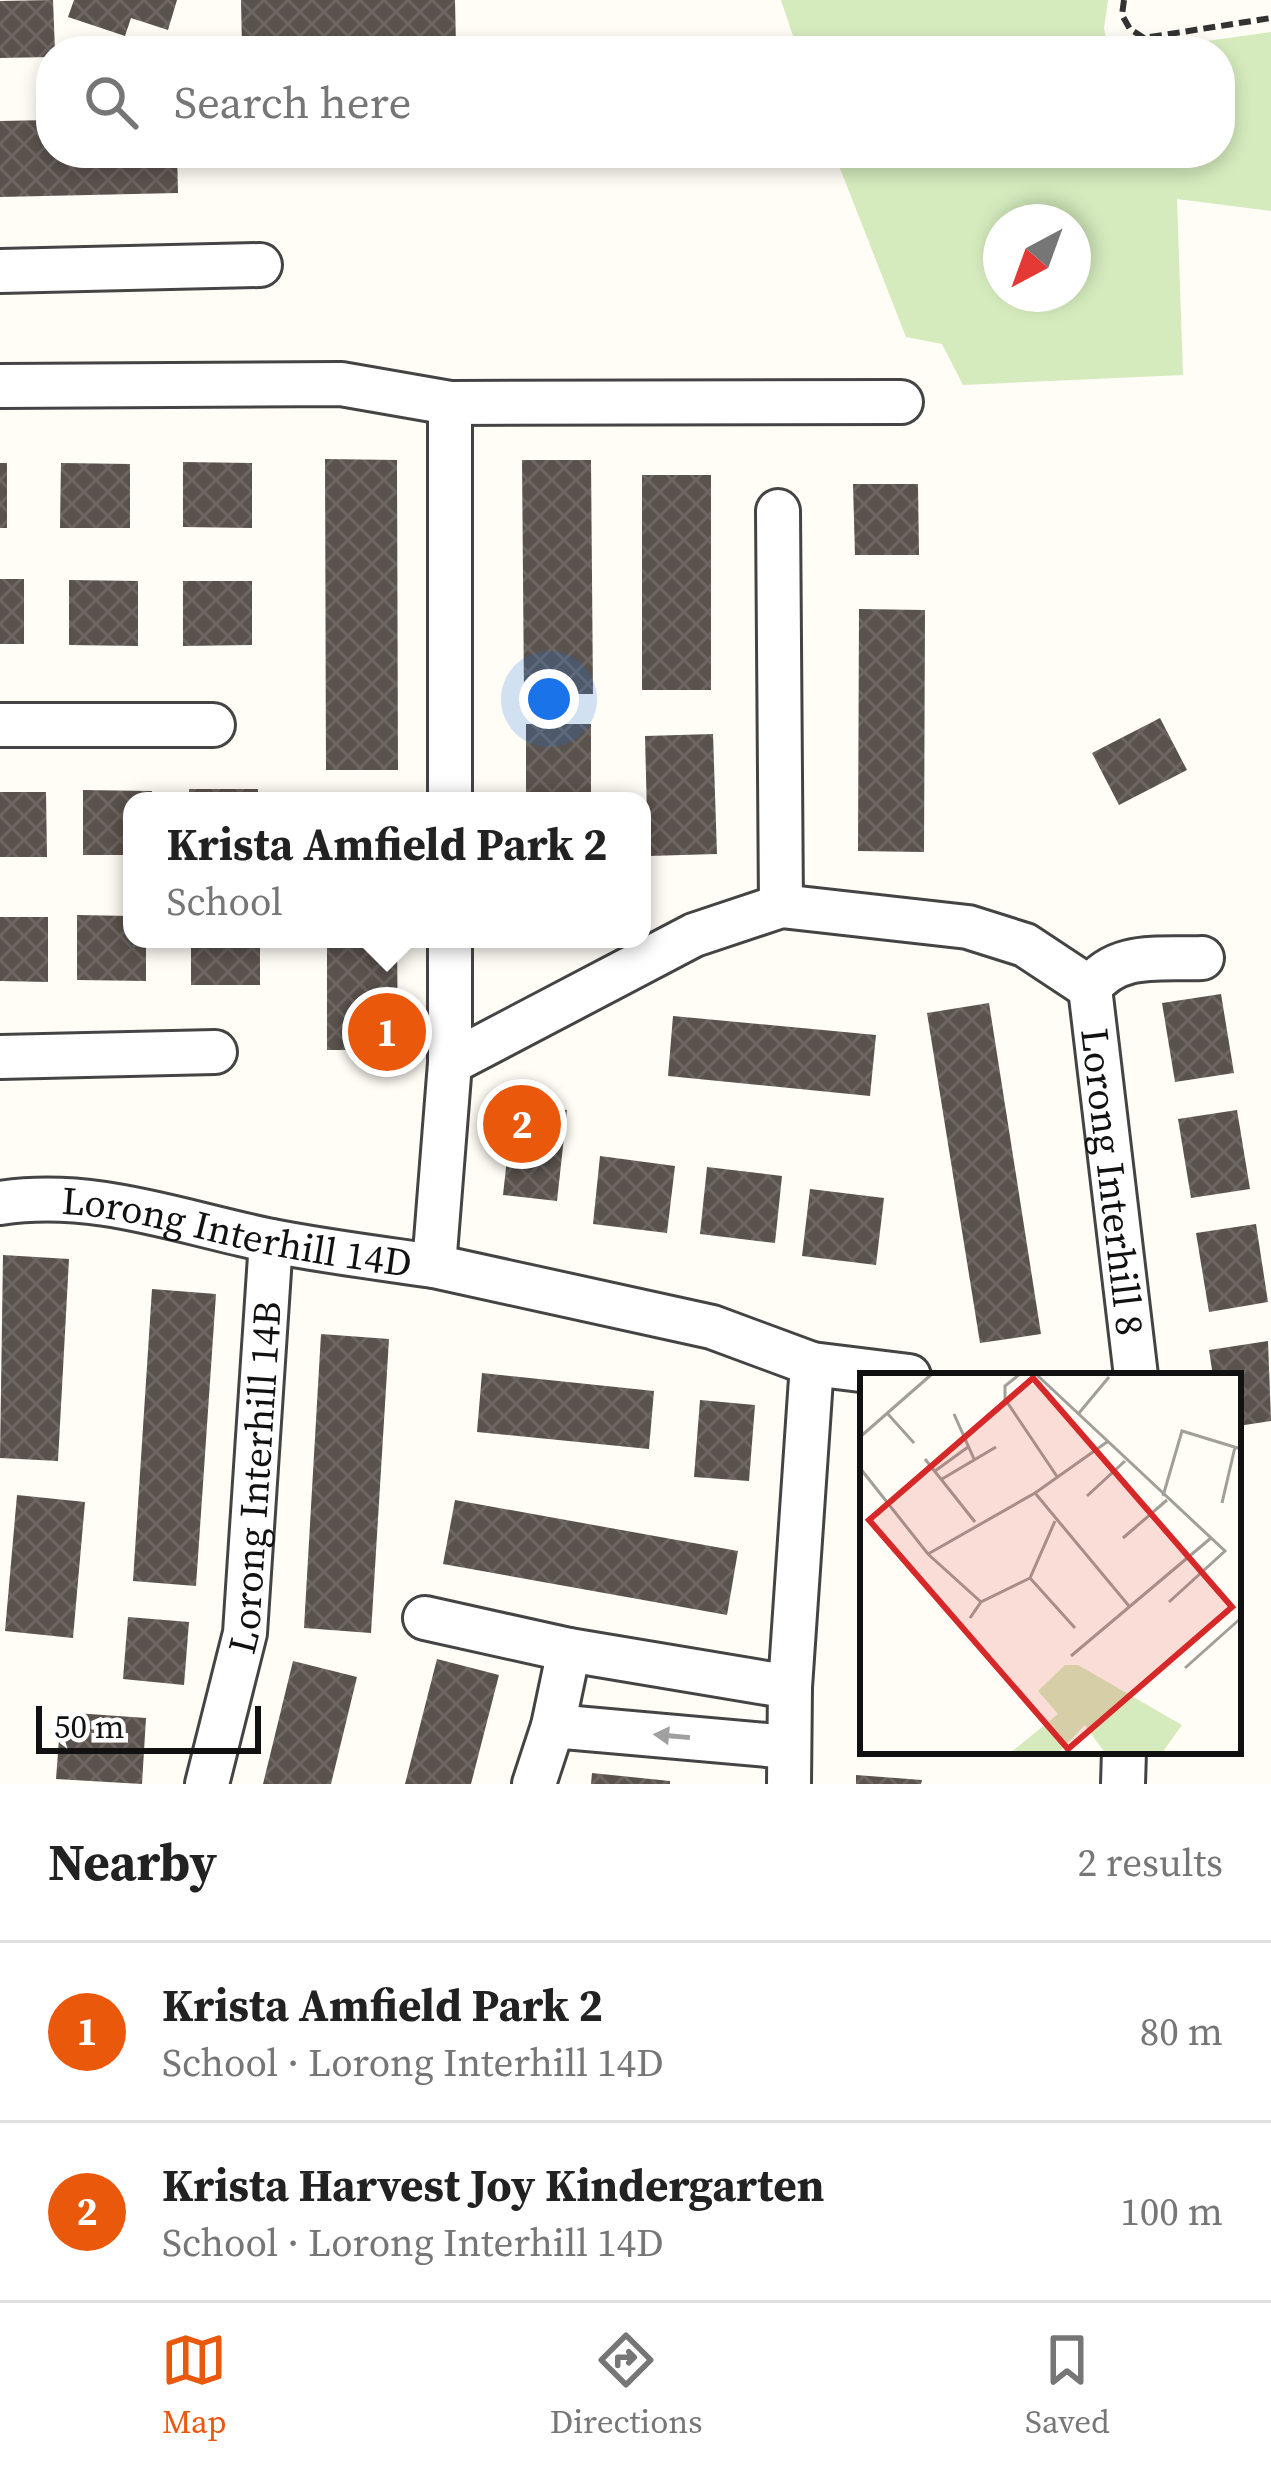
<!DOCTYPE html>
<meta charset="utf-8">
<style>
body{margin:0;font-family:"Source Serif 4",serif;background:#f6f6f6;color:#222}
.compass{position:absolute;left:983px;top:204px;width:108px;height:108px;border-radius:50%;background:#fff;box-shadow:0 6px 18px #0003;rotate:221deg}
.scale{position:absolute;left:36px;bottom:30px;width:225px;box-sizing:border-box;padding-left:12px;border:6px solid #111;border-top:0;font-size:33px;line-height:42px;white-space:nowrap;color:#111;-webkit-text-stroke:9px #fff;paint-order:stroke}
.you{position:absolute;left:549px;top:699px;width:42px;height:42px;margin:-30px;border:9px solid #fff;border-radius:50%;background:#1a73e8;box-shadow:0 0 0 18px #1a73e833}
.badge{display:grid;place-items:center;width:78px;height:78px;border-radius:50%;background:#ea580c;color:#fff;font-size:39px;font-weight:700}
.pin{position:absolute;translate:-50% -50%;border:6px solid #fff;box-shadow:0 3px 12px #0006}
.popup{position:absolute;left:123px;top:792px;width:528px;height:156px;box-sizing:border-box;display:grid;place-content:center;border-radius:24px;background:#fff;filter:drop-shadow(0 3px 9px #0005);font-size:39px;white-space:nowrap;color:#767676}
.popup b{font-size:45px;color:#222}
.popup::after{content:'';position:absolute;left:50%;top:100%;margin-left:-24px;border:24px solid transparent;border-top-color:#fff}
.list{margin:0;padding:0;list-style:none}
h2{display:flex;justify-content:space-between;align-items:center;height:156px;margin:0;padding:0 48px;font-size:51px}
h2 small{font-size:39px;font-weight:400;color:#767676}
.list li{display:grid;grid-template-columns:78px 1fr auto;gap:36px;align-items:center;box-sizing:border-box;height:180px;padding:0 48px;border-top:3px solid #e0e0e0}
.list b{display:block;font-size:45px;white-space:nowrap}
.list p{margin:0;font-size:39px;white-space:nowrap;color:#767676}
.list em{font-size:39px;font-style:normal;color:#767676}
.icon{flex:none;width:66px;height:66px;fill:none;stroke:currentColor;stroke-width:2;stroke-linecap:round;stroke-linejoin:round}
.map{position:relative;flex:none;width:1271px;height:1784px;overflow:hidden}
.search{position:absolute;background:#fff;box-shadow:0 6px 18px #0003;left:36px;right:36px;top:36px;height:132px;display:flex;align-items:center;gap:30px;box-sizing:border-box;padding:0 42px;border-radius:48px;color:#767676;font-size:45px}
.sheet{height:516px;background:#fff}
nav{display:flex;justify-content:space-around;align-items:center;box-sizing:border-box;height:168px;border-top:3px solid #e0e0e0;background:#fff;font-size:33px;color:#767676}
nav a{display:grid;justify-items:center;gap:6px}
nav .on{color:#ea580c}
.map>svg:first-child{display:block}
.grass{fill:#d5ebbd;fill-rule:evenodd}
.building{fill:url(#building-cross-hatch)}
.lines{fill:none;stroke-linecap:round;stroke-linejoin:round}
.minor-casing{stroke:#444;stroke-width:48}
.path{stroke:#333;stroke-width:6;stroke-dasharray:12 6;stroke-linecap:butt}
.minor{stroke:#fff;stroke-width:42}
.oneway{fill:#a0a0a0}
.labels{text-anchor:middle;stroke-width:12;stroke-linejoin:round;paint-order:stroke}
.street-label{font-size:39px;fill:#111;stroke:#fff}
.inset-road{fill:none;stroke:#a09f9a;stroke-width:3}
.view{fill:#d62828;fill-opacity:0.15;stroke:#d62828;stroke-width:6}
.inset-edge{fill:none;stroke:#111;stroke-width:6}
</style>
<div class="map">
<svg width="1271" height="1784" viewBox="0 0 1271 1784">
<defs>
<pattern id="building-cross-hatch" width="8" height="8" patternUnits="userSpaceOnUse" patternTransform="scale(3)"><rect width="8" height="8" fill="#5a524d"/><path d="M0 0l8 8M0 8l8-8" fill="none" stroke="#6d6662"/></pattern>
</defs>
<rect width="100%" height="100%" fill="#fffdf5"/>
<!-- grass -->
<path class="grass" d="M781 0H1108L1104 28 1107 44 1171 46 1271 32V211L1177 199 1183 375 963 385 942 344 906 337 834 153H1220V51H798ZM1001 222H1073V294H1001Z"/>
<!-- building -->
<path class="building" d="M53 0 55 51 51 57 0 58V1Z
M74 0H177L168 30 131 18 125 36 68 17Z
M241 0H455L456 47 242 50Z
M51 120V153H177L178 193 0 197V121Z
M325 459 397 460 398 770H326Z
M522 460H591L593 694H524Z
M183 462 252 463V528L183 527Z
M0 463H7V528H0Z
M61 463 130 464V528H60Z
M642 475H711V690H642Z
M853 484H918L919 555H855Z
M0 579H24V644H0Z
M69 580 138 581V646L69 645Z
M183 581H252V645L183 646Z
M859 609 925 610 924 852 858 851Z
M1160 718 1187 770 1119 805 1092 753Z
M526 724H591V801H526Z
M713 734 717 854 648 856 645 736Z
M189 789H258V801H189Z
M83 790 152 791V801H132V855H83Z
M0 792H46L47 857H0Z
M77 915 132 916V939H146V981L77 980Z
M0 917H48V982L0 981Z
M191 939H260V985H191Z
M327 939H397L398 1050H327Z
M1221 994 1234 1073 1175 1082 1162 1003Z
M989 1003 1041 1334 980 1343 927 1013Z
M673 1016 876 1035 870 1096 668 1076Z
M513 1104 567 1110 557 1201 503 1195Z
M1237 1110 1250 1189 1191 1198 1178 1119Z
M600 1156 675 1166 667 1233 593 1224Z
M707 1167 782 1176 775 1243 700 1234Z
M810 1189 884 1198 876 1265 802 1256Z
M1256 1224 1268 1302 1209 1312 1196 1233Z
M3 1255 69 1259 58 1461 0 1458Z
M152 1289 216 1294 196 1586 133 1581Z
M321 1334 389 1339 371 1633 304 1628Z
M1268 1341 1271 1421 1238 1426V1376H1213L1209 1350Z
M482 1373 654 1391 649 1449 477 1432Z
M700 1400 755 1405 749 1481 694 1477Z
M17 1495 85 1502 73 1638 5 1631Z
M455 1500 738 1551 727 1615 443 1564Z
M128 1617 189 1622 184 1685 123 1679Z
M437 1659 499 1675 471 1784H405Z
M293 1661 357 1677 331 1784H263Z
M61 1712 146 1718 142 1784 56 1779Z
M592 1773 670 1781V1784H591Z
M856 1775 922 1780 921 1784H856Z"/>
<g class="lines">
<!-- minor casing -->
<g class="minor-casing">
<g id="minor">
<path d="M0 271 260 265"/>
<path d="M0 386 341 384 450 403 901 402"/>
<path d="M778 511 781 906"/>
<path d="M0 725H213"/>
<path d="M450 801V403"/>
<path id="s1" d="M1090 988 1136 1376"/>
<path d="M1090 988C1117 951 1159 960 1202 958"/>
<path d="M0 1057 215 1052"/>
<path d="M450 1063 694 935 781 906 968 927 1025 945 1090 988"/>
<path id="s2" d="M0 1203C94 1189 176 1221 267 1240 322 1251 378 1258 434 1266L450 1063V939"/>
<path d="M434 1266 712 1327 812 1364 909 1376"/>
<path d="M425 1618 569 1650 790 1687"/>
<path d="M553 1726 789 1747"/>
<path id="s3" d="M207 1784 245 1633 271 1241"/>
<path d="M534 1784 553 1726 569 1650"/>
<path d="M789 1784 790 1687 812 1364"/>
<path d="M1123 1784 1124 1751"/>
</g>
</g>
<!-- path -->
<path class="path" d="M1124 0 1122 15 1130 29 1144 38 1271 18"/>
<!-- minor -->
<use href="#minor" class="minor"/>
</g>
<!-- one-way arrows -->
<defs><path id="oneway-solid" d="M-6-.8H1V-3.2L6.5 0L1 3.2V.8H-6Z" transform="scale(3)"/></defs>
<use class="oneway" href="#oneway-solid" transform="translate(672 1736) rotate(-175)"/>
<g class="labels">
<!-- street labels -->
<g class="street-label">
<text dy="14" stroke="none"><textPath href="#s1" startOffset="195">Lorong Interhill 8</textPath></text>
<text dy="14" stroke="none"><textPath href="#s2" startOffset="240">Lorong Interhill 14D</textPath></text>
<text dy="14" stroke="none"><textPath href="#s3" startOffset="312">Lorong Interhill 14B</textPath></text>
</g>
</g>
<!-- overview -->
<g transform="translate(860 1373)">
<rect width="381" height="381" fill="#fffdf5"/>
<path d="M205 292H218L322 352 302 380H245L225 352 198 380H150L198 341 178 318Z" fill="#d5ebbd"/>
<path class="inset-road" d="M160 1 145 13V26L198 105M176 1 365 178 309 229M27 40 54 70M219 40 249 4M94 41 114 86M0 64 72 1M247 69 175 120 269 233M65 86 115 149M0 95 68 181 121 229M75 98 108 74M82 106 136 74M227 123 265 88M303 123 322 58 381 76M362 130 375 74M263 165 307 127M68 181 175 120M170 205 215 255M110 245 121 229 170 205 195 148M211 283 351 165M325 295 381 245"/>
<path class="view" d="M173 5 372 234 208 376 9 147Z"/>
<rect width="381" height="381" class="inset-edge"/>
</g>
</svg>
<svg class="compass" viewBox="-18 -18 36 36"><path d="M0-13l5 13h-10z" fill="#e53935"/><path d="M0 13l5-13h-10z" fill="#767676"/></svg>
<div class="scale">50 m</div>
<div class="you"></div>
<div class="pin badge" style="left:387px;top:1032px">1</div>
<div class="popup"><b>Krista Amfield Park 2</b>School</div>
<div class="pin badge" style="left:522px;top:1124px">2</div>
<div class="search"><svg class="icon" aria-label="search" viewBox="0 0 24 24"><circle cx="10" cy="10" r="6"/><path d="M15 15l6 6"/></svg>Search here</div>
</div>
<section class="sheet">
<h2>Nearby<small>2 results</small></h2>
<ul class="list">
<li><span class="badge">1</span><div><b>Krista Amfield Park 2</b><p>School · Lorong Interhill 14D</p></div><em>80 m</em></li>
<li><span class="badge">2</span><div><b>Krista Harvest Joy Kindergarten</b><p>School · Lorong Interhill 14D</p></div><em>100 m</em></li>
</ul>
</section>
<nav>
<a class="on"><svg class="icon" aria-label="map" viewBox="0 0 24 24"><path d="M3 6l6-2 6 2 6-2v14l-6 2-6-2-6 2zM9 4v14M15 6v14"/></svg>Map</a>
<a><svg class="icon" aria-label="directions" viewBox="0 0 24 24"><path d="M12 3l9 9-9 9-9-9zM9 14v-3h6M13 9l2 2-2 2"/></svg>Directions</a>
<a><svg class="icon" aria-label="saved" viewBox="0 0 24 24"><path d="M7 4h10v16l-5-4-5 4z"/></svg>Saved</a>
</nav>
